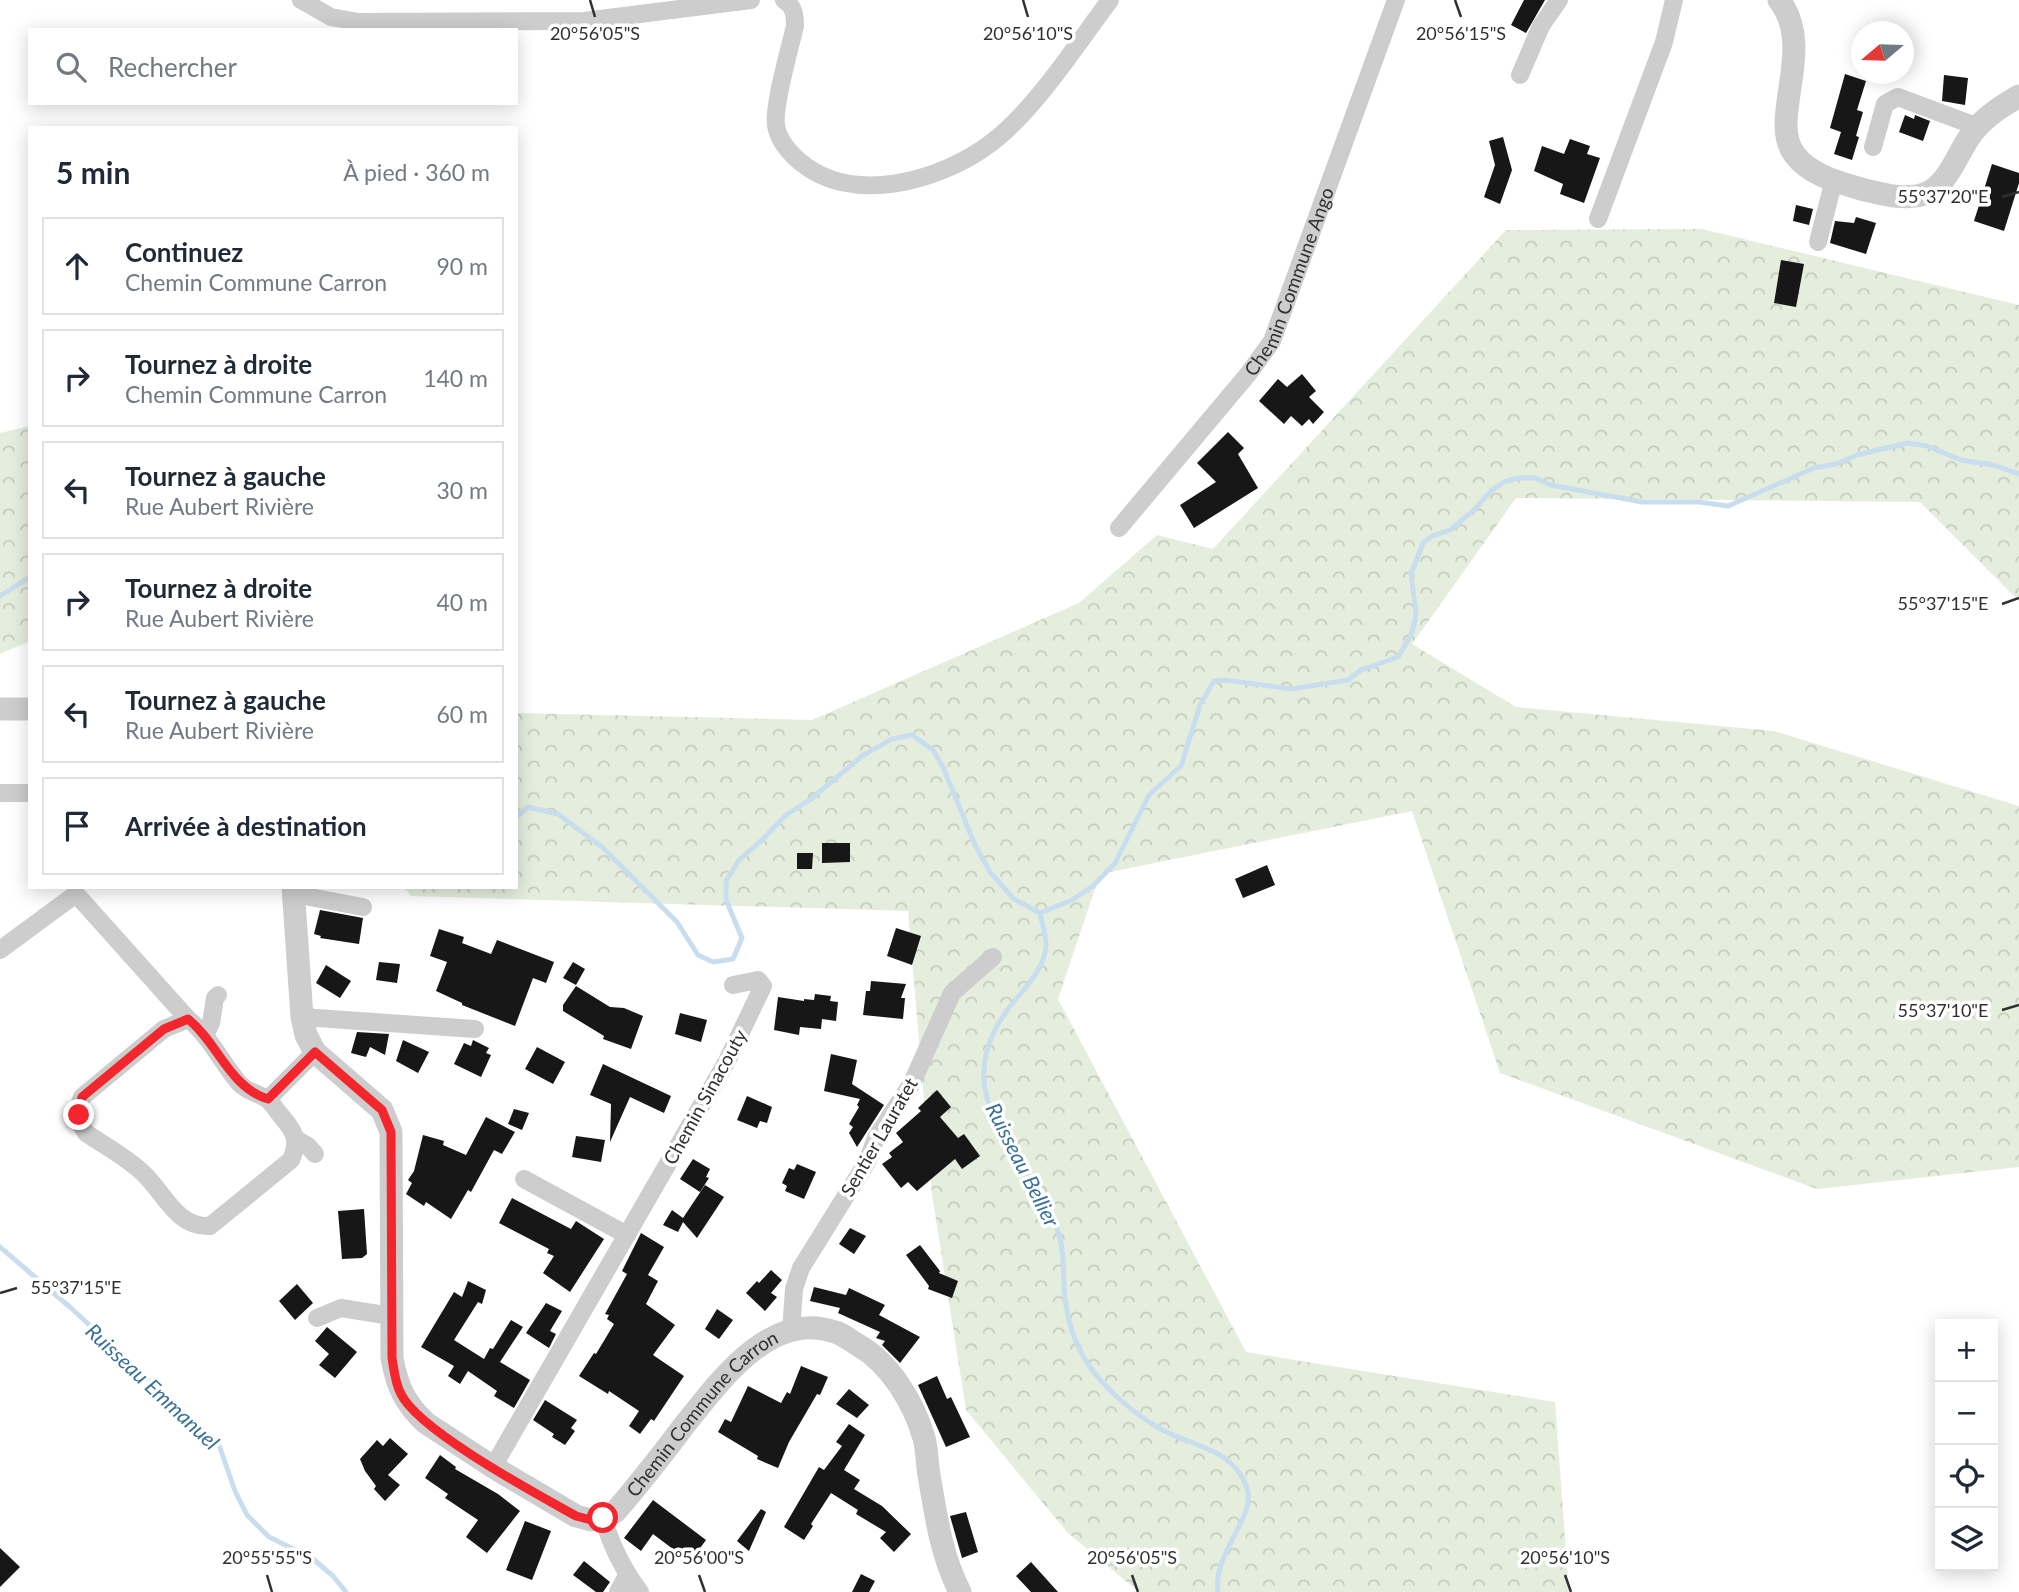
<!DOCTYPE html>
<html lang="fr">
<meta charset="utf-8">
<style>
body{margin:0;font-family:Lato,sans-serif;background:#f2f2f3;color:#1f2937}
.controls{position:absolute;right:21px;bottom:21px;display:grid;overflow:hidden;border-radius:0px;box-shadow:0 4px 18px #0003}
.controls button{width:63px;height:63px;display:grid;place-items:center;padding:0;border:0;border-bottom:2px solid #e0e1e3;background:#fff;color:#1f2937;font:35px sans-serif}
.compass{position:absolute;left:1851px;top:21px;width:63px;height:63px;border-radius:50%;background:#fff;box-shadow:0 4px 18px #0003;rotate:251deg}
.stop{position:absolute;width:21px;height:21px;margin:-16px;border:5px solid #f3262d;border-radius:50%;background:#fff}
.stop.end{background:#f3262d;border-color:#fff;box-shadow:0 2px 7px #0008}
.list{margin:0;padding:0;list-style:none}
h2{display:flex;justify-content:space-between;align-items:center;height:91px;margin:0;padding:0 28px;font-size:30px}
h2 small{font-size:23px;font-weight:400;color:#747a83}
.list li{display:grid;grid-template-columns:46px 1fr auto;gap:21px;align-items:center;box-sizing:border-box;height:98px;margin:0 14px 14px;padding:0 14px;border:2px solid #e0e1e3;border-radius:0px}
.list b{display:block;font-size:26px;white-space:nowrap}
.list p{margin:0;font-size:23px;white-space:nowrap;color:#747a83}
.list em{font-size:23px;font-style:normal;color:#747a83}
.icon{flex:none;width:38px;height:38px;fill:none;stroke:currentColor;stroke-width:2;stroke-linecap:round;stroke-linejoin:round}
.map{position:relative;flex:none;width:2019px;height:1592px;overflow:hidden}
.search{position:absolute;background:#fff;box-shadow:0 4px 18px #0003;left:28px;top:28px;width:490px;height:77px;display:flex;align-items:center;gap:18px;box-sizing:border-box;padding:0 24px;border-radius:0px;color:#747a83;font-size:26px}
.panel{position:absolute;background:#fff;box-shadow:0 4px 18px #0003;left:28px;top:126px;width:490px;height:763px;border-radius:0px}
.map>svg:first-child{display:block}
.forest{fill:url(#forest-crowns)}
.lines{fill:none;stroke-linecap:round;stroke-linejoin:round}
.stream{stroke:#c8deef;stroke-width:5}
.building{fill:#171717}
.minor{stroke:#cdcdcd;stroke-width:18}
.tertiary{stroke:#cdcdcd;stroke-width:23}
.route{stroke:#f3262d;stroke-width:9}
.ticks{fill:none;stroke:#303030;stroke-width:2.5}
.labels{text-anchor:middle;stroke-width:7;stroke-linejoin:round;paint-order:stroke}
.street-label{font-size:19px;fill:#303030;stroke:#fff}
.water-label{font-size:21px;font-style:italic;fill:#376f99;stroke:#fff}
.ticks-label{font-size:18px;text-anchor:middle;fill:#303030;stroke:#fff;stroke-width:7;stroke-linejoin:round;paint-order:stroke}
</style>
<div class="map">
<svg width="2019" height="1592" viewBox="0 0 2019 1592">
<defs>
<pattern id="forest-crowns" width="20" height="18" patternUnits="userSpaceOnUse" patternTransform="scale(1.75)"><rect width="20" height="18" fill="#e5eedd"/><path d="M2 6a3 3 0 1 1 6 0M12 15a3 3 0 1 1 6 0" fill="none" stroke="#c5ccbe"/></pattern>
</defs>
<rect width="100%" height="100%" fill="#fff"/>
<!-- forest -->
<path class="forest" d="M1702 229 2019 305V601L1920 502 1516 498 1412 644 1516 707 1774 731 2019 806V1167L1817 1189 1500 1073 1412 811 1100 874 1058 999 1246 1352 1555 1402 1569 1592H1139L1067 1532 966 1410 932 1194 908 911 411 896 404 887H516V713L812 720 1079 603 1157 535 1213 549 1506 230Z
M30 426V641L0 654V433Z"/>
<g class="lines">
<!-- stream -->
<path class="stream" d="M0 596 30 577
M516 817 528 807 558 814 602 847 677 922 698 955 713 962 733 959 742 938 726 900V881L739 860 761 841 786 815 811 799 862 756 892 739 912 735 933 750 943 767 975 845 990 872 1014 899 1040 913 1072 900 1093 886 1115 863 1149 795 1181 766 1200 705 1214 681 1225 680 1292 689 1348 680 1361 670 1398 657 1411 635 1414 625 1416 613 1411 574 1423 543 1432 536 1450 530 1474 510 1492 490 1504 482 1518 478H1535L1551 485 1642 502H1699L1728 506 1814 468 1836 464 1857 455 1907 443 1927 446 1961 460 1993 465 2019 474
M1040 913C1042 923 1046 935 1046 945 1045 967 1029 983 1016 999 991 1028 976 1064 988 1101 1002 1149 1042 1184 1058 1232 1064 1249 1063 1266 1064 1284 1065 1313 1072 1340 1088 1364 1105 1389 1133 1413 1159 1428 1191 1447 1233 1447 1247 1488 1257 1516 1212 1554 1218 1592
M0 1247 71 1308 219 1445 235 1491 247 1515 269 1537 312 1558 333 1576 346 1592"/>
</g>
<!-- building -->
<path class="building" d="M1524 0H1545L1526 33 1511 25Z
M1845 74 1866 81 1857 110 1863 112 1856 136 1859 137 1852 160 1834 154 1841 132 1830 128Z
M1944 75 1968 78 1965 105 1942 101Z
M1905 115 1914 119 1915 115 1930 121 1923 141 1899 132Z
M1503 137 1512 170 1500 204 1484 197 1495 165 1489 141Z
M1570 139 1590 146 1587 154 1600 158 1584 203 1560 194 1563 184 1534 171 1542 146 1564 154Z
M1992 164 2019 173V183L2004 231 1974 221Z
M1796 205 1813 209 1809 225 1793 221Z
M1856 217 1876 223 1866 254 1830 243 1835 221 1854 223Z
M1781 260 1804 264 1796 307 1774 303Z
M1302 374 1316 391 1309 397 1324 412 1313 424 1309 419 1302 426 1291 416 1284 424 1259 401 1278 379 1287 387Z
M1228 432 1244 448 1238 454 1258 488 1194 528 1180 505 1216 482 1197 463Z
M822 843H850V862L822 863Z
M797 853H813L812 869H797Z
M1267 865 1275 885 1243 898 1235 879Z
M320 910 363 918 359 944 320 938 321 936 314 934Z
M896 928 921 936 912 965 887 956Z
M439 929 464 937 462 943 491 954 497 940 554 962 546 983 533 978 515 1026 462 1005V1003L436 991 447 962 430 956Z
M379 962 400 964 397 983 376 980Z
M573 962 585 969 576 985 563 978Z
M326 965 351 981 340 998 316 983Z
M871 981 906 984 901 998H905L903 1019 863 1015 866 991H870Z
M576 986 610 1007 624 1008 643 1016 631 1049 603 1039 604 1036 563 1011V1005Z
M815 994 831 996 830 1001 838 1002 836 1021 822 1019 821 1029 800 1027 799 1035 774 1030 778 997 804 1001V999L814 1000Z
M680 1013 707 1020 701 1042 675 1034Z
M357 1032 389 1034 385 1055 370 1047 366 1057 351 1053Z
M403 1040 429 1052 418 1073 396 1061Z
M473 1040 489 1048 486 1053 491 1055 481 1077 454 1064 464 1043 471 1046Z
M537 1047 565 1062 553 1084 525 1069Z
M831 1054 857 1060 852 1084 884 1105 857 1147 849 1133 853 1127 849 1124 859 1107 857 1105 860 1099 824 1091Z
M603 1064 671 1096 664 1113 630 1097 610 1142 611 1104 590 1095Z
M937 1090 951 1107 940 1117 958 1138 964 1134 980 1156 962 1169 955 1159 917 1191 908 1182 901 1188 882 1164 892 1157 889 1153 903 1142 896 1133 921 1111 918 1108Z
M747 1096 772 1107 767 1123 760 1121 757 1128 737 1120Z
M514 1109 529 1113 522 1130 508 1124Z
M486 1117 515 1132 502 1154 494 1150 471 1192 468 1190 451 1219 426 1202 424 1206 406 1194 412 1183 408 1180 414 1171 423 1135 444 1141 443 1145 466 1155Z
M576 1136 605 1140 601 1162 572 1157Z
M693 1159 710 1169 706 1177 709 1178 700 1192 680 1179Z
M797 1164 816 1172 804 1199 785 1191 787 1186 782 1183 789 1168 794 1170Z
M705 1185 724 1197 697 1238 683 1222 678 1232 663 1225 672 1210 683 1218Z
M512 1198 571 1229 576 1221 604 1239 570 1292 543 1273 554 1256 547 1253 549 1249 499 1223Z
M364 1209 367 1254 362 1258 342 1259 338 1211Z
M850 1228 866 1236 854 1254 839 1244Z
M641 1233 664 1247 648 1275 658 1281 646 1304 675 1325 653 1355 684 1376 654 1421 651 1419 640 1434 629 1426 639 1411 609 1391 608 1394 579 1376 594 1353 596 1354 614 1324 607 1319 609 1315 605 1314 627 1274 622 1271Z
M920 1245 940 1271 939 1273 958 1281 952 1298 928 1289 929 1286 906 1255Z
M771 1270 782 1280 771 1293 777 1297 765 1311 746 1293 757 1281 759 1283Z
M468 1281 486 1290 482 1304 478 1302 454 1340 484 1359 490 1348 493 1349 511 1320 523 1327 500 1362 530 1380 514 1408 494 1396 497 1391 468 1371 460 1384 448 1376 454 1366 421 1347 454 1292 462 1297Z
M297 1284 313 1303 295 1320 279 1301Z
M814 1287 846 1295 849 1288 885 1305 879 1315 920 1337 900 1363 882 1345 885 1341 876 1338 880 1332 838 1313 840 1308 810 1301Z
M546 1303 562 1311 550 1331 556 1334 549 1348 526 1333Z
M717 1309 733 1320 719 1339 705 1329Z
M327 1327 357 1352 335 1378 319 1365 329 1354 315 1341Z
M801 1366 828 1377 820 1395 817 1394 789 1442 778 1468 757 1459 758 1456 718 1432 725 1419 731 1422 748 1386 781 1403 787 1392 790 1394Z
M937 1376 947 1399 951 1397 970 1437 946 1447 918 1385Z
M849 1389 869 1405 857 1418 836 1404Z
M545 1400 577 1420 571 1428 575 1431 565 1445 552 1437 554 1434 533 1420Z
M849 1424 865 1435 844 1470 860 1480 854 1489 882 1506 911 1534 894 1552 880 1538 886 1532 856 1514 858 1510 831 1493 811 1524 813 1526 804 1540 784 1527 819 1467 824 1470 842 1446 836 1442Z
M390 1438 408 1454 388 1475 400 1485 385 1501 374 1489 376 1486 365 1471 360 1459 377 1440 383 1446Z
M440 1455 456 1467 455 1469 498 1494 520 1511 487 1553 466 1537 478 1520 445 1498 448 1494 425 1478Z
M653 1500 706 1540 690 1562 653 1534 641 1551 624 1538Z
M761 1509 766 1512 749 1551 737 1541Z
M966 1512 978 1552 962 1558 950 1516Z
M525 1521 551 1531 532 1580 506 1570Z
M0 1548 20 1567 0 1587Z
M584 1561 610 1582 603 1592H596L573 1575Z
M1031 1562 1058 1592H1031L1016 1576Z
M861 1574 875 1581 869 1592H852Z"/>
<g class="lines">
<!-- minor -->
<g class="minor">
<path d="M301 0 331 17 359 22 584 21 751 0"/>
<path d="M784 0C794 6 795 15 795 26 790 48 773 106 776 125 778 140 788 151 798 160 851 207 941 181 991 143 1034 111 1077 44 1110 0"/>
<path d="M1520 75 1541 26 1559 0"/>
<path d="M1873 147 1885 104 1898 97 1978 127"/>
<path d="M1598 219 1664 42 1674 0"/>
<path d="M1818 242 1834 180"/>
<path id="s1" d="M1119 528 1249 373 1272 341 1396 0"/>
<path d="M0 793H30"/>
<path d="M294 894 363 907"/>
<path d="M0 950 76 894 188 1019"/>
<path d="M302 1017 475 1029"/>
<path d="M188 1019C210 1036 221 1062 239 1083 247 1092 258 1093 267 1099 271 1102 275 1108 278 1112 292 1129 301 1137 291 1160L210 1226C177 1228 165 1194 144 1174 128 1158 105 1146 86 1133 77 1121 77 1110 82 1097L164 1029Z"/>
<path d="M205 1035 211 1023 215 998 218 995"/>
<path d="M268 1099 315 1052"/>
<path d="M296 1139 308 1146 315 1154"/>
<path d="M524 1179 627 1235"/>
<path d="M317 1318 341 1308 391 1316"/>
<path d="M791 1331 794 1289 801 1268 867 1162 876 1138 912 1083 952 993 993 957"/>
<path d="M493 1467 727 1061 763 986 758 980 733 985"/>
<path d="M603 1518C611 1545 623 1570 640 1592"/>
<path d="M618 1592 627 1576"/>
</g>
<!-- tertiary -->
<g class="tertiary">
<path d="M1779 0C1817 49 1767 120 1795 155 1810 175 1838 182 1861 189 1881 194 1909 202 1929 192 1951 180 1958 151 1973 132 1986 116 2002 106 2019 96"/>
<path d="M0 709H30"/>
<path id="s2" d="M293 887 302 1017 306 1035 315 1052 382 1110 391 1132 392 1358C397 1386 405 1404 426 1423L493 1467 576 1516 591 1520 603 1518 615 1512 627 1498C646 1475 665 1451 683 1427 717 1385 769 1309 835 1332 843 1334 851 1341 858 1345 890 1363 914 1403 924 1438 927 1449 927 1463 929 1475 936 1516 941 1555 960 1592"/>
</g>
</g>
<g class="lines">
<!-- route -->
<path class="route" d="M79 1115 82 1097 164 1029 188 1019C218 1043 229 1087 268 1099L315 1052 382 1110 391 1132 392 1358C394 1370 395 1383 401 1394 419 1431 537 1494 576 1516L591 1520 603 1518"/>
</g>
<!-- ticks -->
<path class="ticks" d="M590 0 595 17M1023 0 1028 17M1455 0 1461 17M2002 197 2019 192M2002 604 2019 598M2002 1010 2019 1005M0 1293 17 1288M267 1575 272 1592M699 1575 705 1592M1132 1575 1138 1592M1565 1575 1571 1592"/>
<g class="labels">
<!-- street labels -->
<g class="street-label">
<text dy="7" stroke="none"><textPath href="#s1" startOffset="303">Chemin Commune Ango</textPath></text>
<text transform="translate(705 1097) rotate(-61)" y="7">Chemin Sinacouty</text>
<text transform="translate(879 1137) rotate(-60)" y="7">Sentier Lauratet</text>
<text dy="7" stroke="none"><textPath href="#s2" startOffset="931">Chemin Commune Carron</textPath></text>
</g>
<!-- water labels -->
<g class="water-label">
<text transform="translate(1022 1165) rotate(63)" y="7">Ruisseau Bellier</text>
<text transform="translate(152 1387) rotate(43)" y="7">Ruisseau Emmanuel</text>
</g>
</g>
<g class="ticks-label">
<text x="595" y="40">20°56'05"S</text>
<text x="1028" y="40">20°56'10"S</text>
<text x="1461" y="40">20°56'15"S</text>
<text x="1943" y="203">55°37'20"E</text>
<text x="1943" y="610">55°37'15"E</text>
<text x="1943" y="1017">55°37'10"E</text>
<text x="76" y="1294">55°37'15"E</text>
<text x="267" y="1564">20°55'55"S</text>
<text x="699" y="1564">20°56'00"S</text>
<text x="1132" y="1564">20°56'05"S</text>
<text x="1565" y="1564">20°56'10"S</text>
</g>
</svg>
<div class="controls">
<button>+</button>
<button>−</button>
<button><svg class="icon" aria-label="locate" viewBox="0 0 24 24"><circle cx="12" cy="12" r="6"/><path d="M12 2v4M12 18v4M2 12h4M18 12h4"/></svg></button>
<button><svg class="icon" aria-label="layers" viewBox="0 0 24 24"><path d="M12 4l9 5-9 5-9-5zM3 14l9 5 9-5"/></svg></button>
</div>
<svg class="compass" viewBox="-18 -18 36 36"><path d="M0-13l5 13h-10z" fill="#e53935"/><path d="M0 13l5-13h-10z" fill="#747a83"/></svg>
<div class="stop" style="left:603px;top:1518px"></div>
<div class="stop end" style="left:79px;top:1115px"></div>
<div class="search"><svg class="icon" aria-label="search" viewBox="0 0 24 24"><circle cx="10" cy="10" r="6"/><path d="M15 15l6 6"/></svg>Rechercher</div>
<section class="panel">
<h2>5 min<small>À pied · 360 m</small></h2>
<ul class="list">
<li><svg class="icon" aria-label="ahead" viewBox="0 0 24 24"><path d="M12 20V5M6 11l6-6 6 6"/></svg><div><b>Continuez</b><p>Chemin Commune Carron</p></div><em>90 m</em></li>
<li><svg class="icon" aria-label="right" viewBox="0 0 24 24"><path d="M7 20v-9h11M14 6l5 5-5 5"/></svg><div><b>Tournez à droite</b><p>Chemin Commune Carron</p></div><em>140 m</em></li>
<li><svg class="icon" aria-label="left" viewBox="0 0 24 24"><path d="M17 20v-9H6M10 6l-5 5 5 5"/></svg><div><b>Tournez à gauche</b><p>Rue Aubert Rivière</p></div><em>30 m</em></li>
<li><svg class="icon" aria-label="right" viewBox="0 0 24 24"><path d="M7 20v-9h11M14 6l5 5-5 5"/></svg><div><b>Tournez à droite</b><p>Rue Aubert Rivière</p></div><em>40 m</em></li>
<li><svg class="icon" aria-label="left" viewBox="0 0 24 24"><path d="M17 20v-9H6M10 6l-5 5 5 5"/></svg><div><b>Tournez à gauche</b><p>Rue Aubert Rivière</p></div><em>60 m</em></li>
<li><svg class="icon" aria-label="arrive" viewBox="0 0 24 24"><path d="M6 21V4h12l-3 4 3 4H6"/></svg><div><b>Arrivée à destination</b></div></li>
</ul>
</section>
</div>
